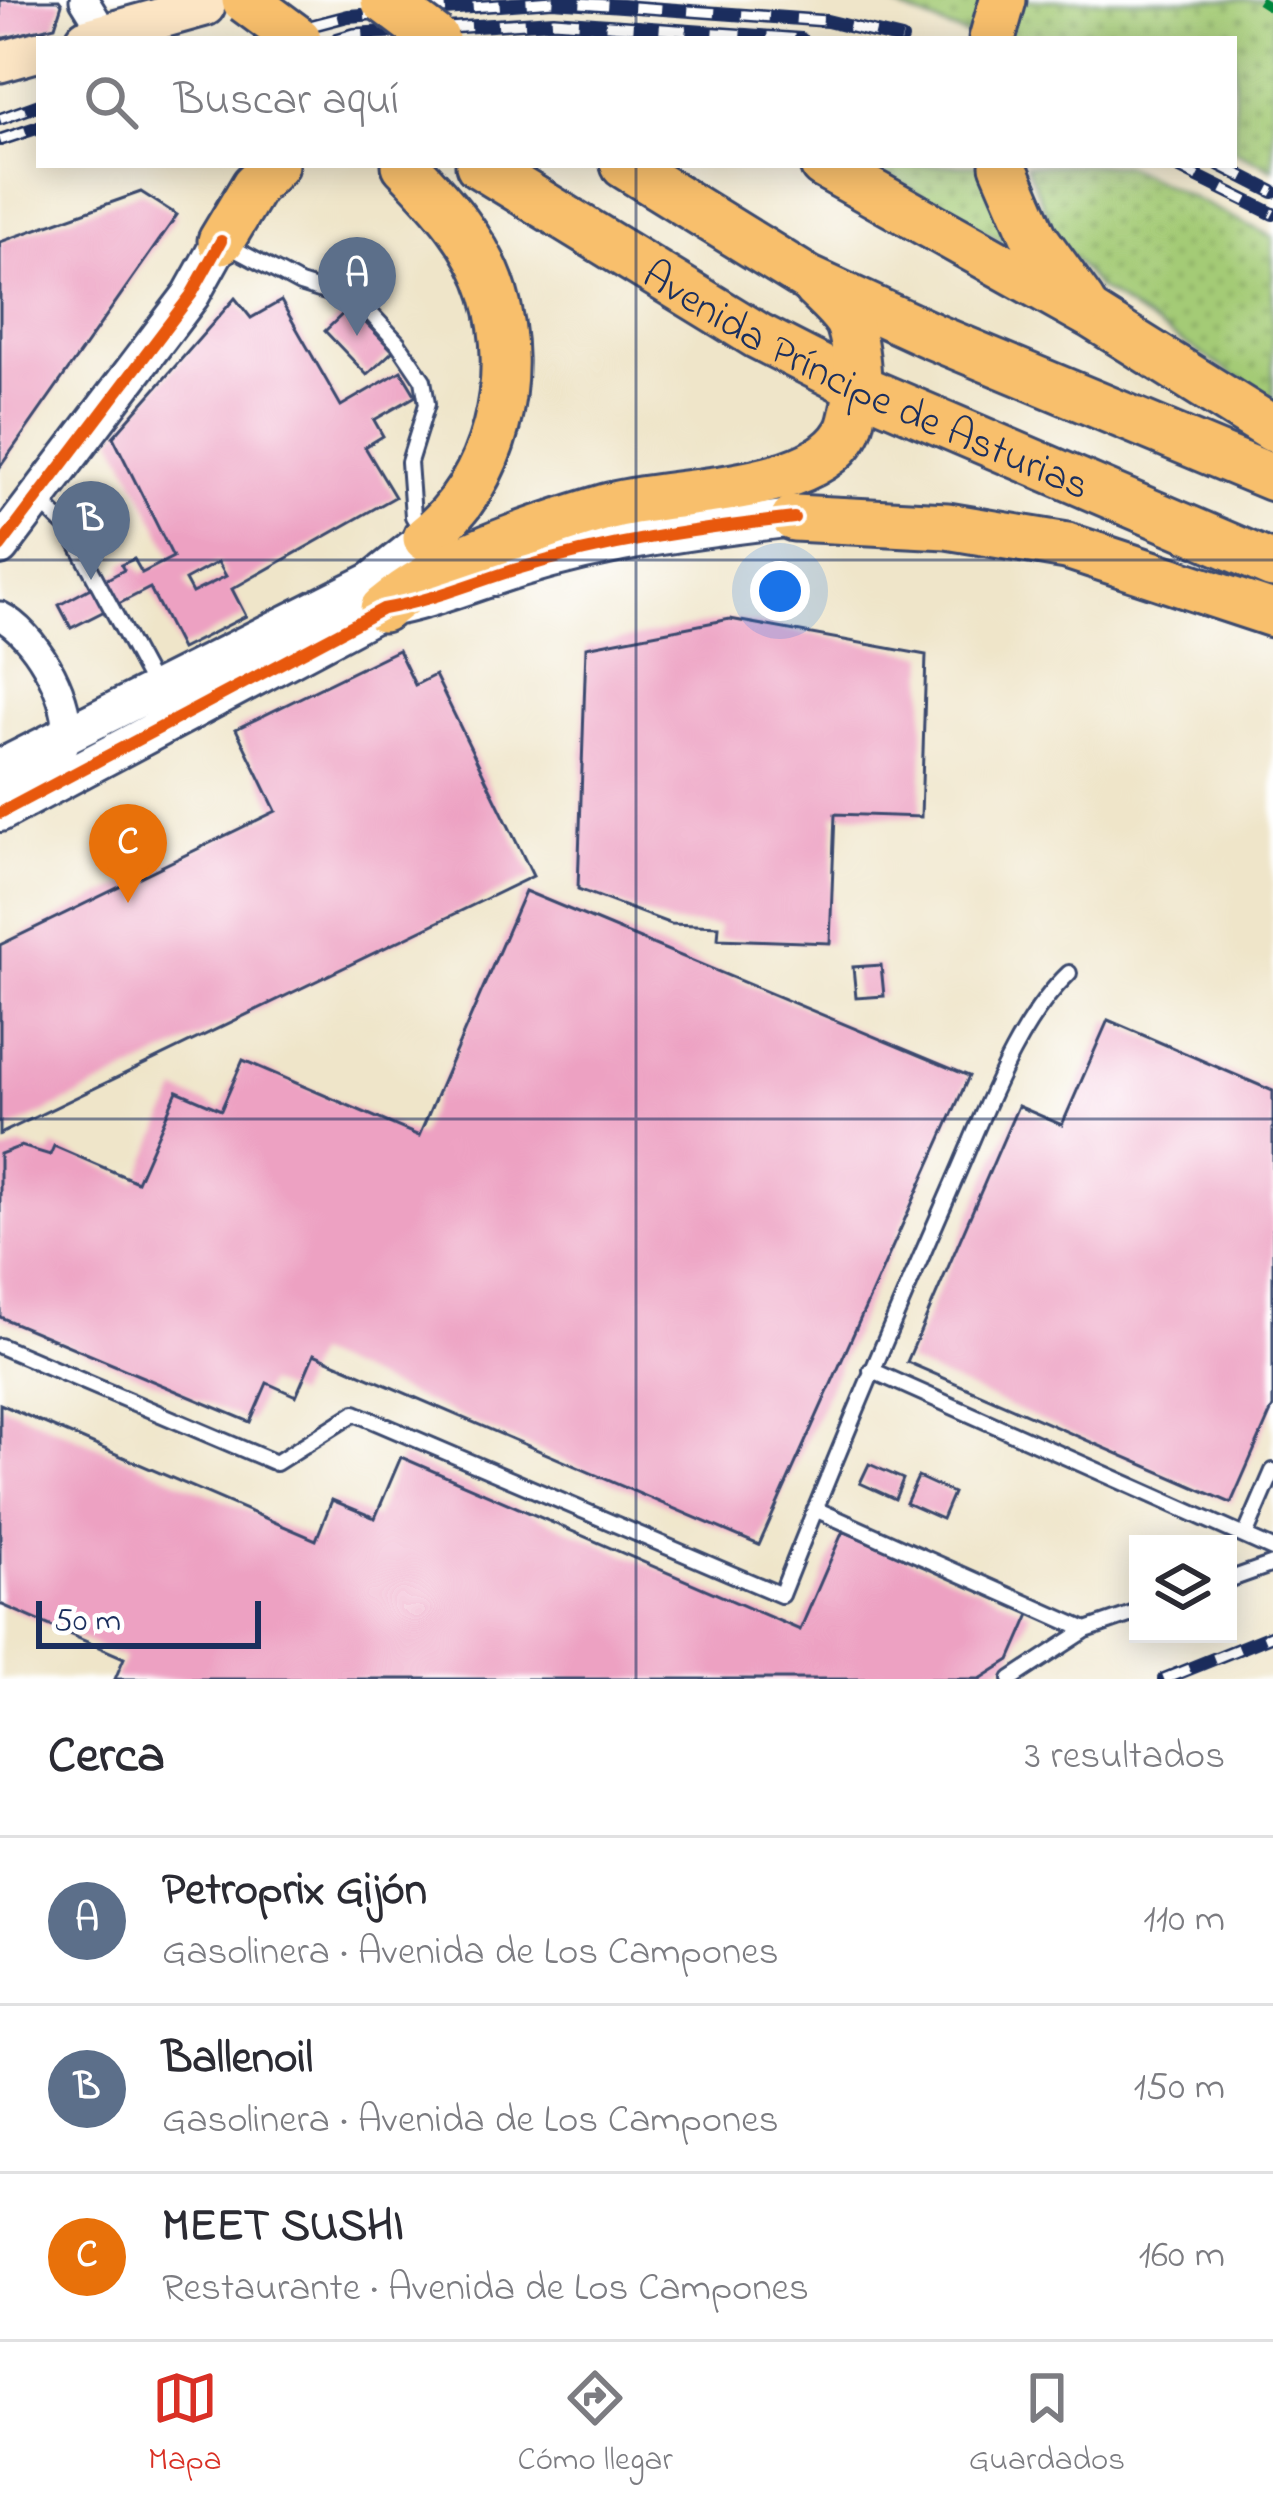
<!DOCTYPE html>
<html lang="es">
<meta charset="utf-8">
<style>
body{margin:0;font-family:"Indie Flower",sans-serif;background:#f2f2f3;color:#2b2b33}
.controls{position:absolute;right:36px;bottom:36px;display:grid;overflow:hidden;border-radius:0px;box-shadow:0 6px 30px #0003}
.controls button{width:108px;height:108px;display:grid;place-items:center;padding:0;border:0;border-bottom:3px solid #e1e1e2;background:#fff;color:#2b2b33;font:60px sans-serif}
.scale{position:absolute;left:36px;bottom:30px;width:225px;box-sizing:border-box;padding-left:12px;border:6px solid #1b2f5e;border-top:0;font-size:33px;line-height:42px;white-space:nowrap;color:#1b2f5e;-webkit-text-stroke:9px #fff;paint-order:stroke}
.you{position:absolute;left:780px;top:591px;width:42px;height:42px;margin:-30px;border:9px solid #fff;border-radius:50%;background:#1a73e8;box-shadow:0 0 0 18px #1a73e833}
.badge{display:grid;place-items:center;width:78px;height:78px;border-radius:50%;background:#d93025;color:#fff;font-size:39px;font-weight:700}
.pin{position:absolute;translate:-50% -99px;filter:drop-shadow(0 3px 6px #0008)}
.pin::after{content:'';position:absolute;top:63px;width:42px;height:36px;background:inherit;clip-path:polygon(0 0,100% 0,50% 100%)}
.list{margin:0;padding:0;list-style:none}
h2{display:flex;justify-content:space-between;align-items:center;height:156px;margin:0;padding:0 48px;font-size:51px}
h2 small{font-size:39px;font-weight:400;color:#7c7c81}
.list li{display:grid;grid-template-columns:78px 1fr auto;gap:36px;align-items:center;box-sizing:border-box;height:168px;padding:0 48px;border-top:3px solid #e1e1e2}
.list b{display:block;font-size:45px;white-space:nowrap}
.list p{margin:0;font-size:39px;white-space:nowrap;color:#7c7c81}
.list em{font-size:39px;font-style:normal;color:#7c7c81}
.icon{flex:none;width:66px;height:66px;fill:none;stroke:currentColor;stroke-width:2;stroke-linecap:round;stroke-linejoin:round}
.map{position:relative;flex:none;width:1273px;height:1679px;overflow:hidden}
.search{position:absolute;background:#fff;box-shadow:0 6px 30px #0003;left:36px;right:36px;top:36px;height:132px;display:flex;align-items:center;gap:30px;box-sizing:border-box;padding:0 42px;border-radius:0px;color:#7c7c81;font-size:45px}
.sheet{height:660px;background:#fff}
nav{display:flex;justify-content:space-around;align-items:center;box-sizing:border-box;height:168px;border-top:3px solid #e1e1e2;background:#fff;font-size:33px;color:#7c7c81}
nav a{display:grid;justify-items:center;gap:6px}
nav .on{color:#d93025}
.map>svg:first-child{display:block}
.grass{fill:url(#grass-dots);stroke:#607d6a;stroke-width:3}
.building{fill:#eda1c2;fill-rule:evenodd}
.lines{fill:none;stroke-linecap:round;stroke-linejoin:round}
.service-casing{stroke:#3b4a6e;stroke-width:20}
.minor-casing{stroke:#3b4a6e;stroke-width:33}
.tertiary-casing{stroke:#3b4a6e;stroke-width:42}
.secondary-casing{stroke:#3b4a6e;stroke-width:45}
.trunk-casing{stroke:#3b4a6e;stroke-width:51}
.service{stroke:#fff;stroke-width:14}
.minor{stroke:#fff;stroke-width:27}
.tertiary{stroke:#fff;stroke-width:36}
.secondary{stroke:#fce5c4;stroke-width:39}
.trunk{stroke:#f8bf6c;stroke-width:45}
.rail-casing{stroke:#1b2f5e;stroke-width:14}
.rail{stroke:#fff;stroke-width:9;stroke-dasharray:27;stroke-linecap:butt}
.trunk-bridge-casing{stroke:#3b4a6e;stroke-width:51;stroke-linecap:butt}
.trunk-bridge{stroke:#f8bf6c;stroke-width:45}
.quiet{stroke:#00873e;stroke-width:9;stroke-dasharray:18 9;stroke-linecap:butt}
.cycleway-casing{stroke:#fff;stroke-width:20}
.cycleway{stroke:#e8590c;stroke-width:12}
.grid{fill:none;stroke:#1b2f5e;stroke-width:3;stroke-opacity:0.55}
.labels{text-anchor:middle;stroke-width:10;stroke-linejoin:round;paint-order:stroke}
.street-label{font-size:42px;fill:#1b2f5e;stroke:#fff}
</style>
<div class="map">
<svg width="1273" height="1679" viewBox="0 0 1273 1679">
<defs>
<pattern id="grass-dots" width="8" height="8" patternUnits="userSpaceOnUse" patternTransform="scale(3)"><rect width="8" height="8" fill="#a4cb76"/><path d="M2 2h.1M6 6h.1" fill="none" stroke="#85a564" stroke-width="1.8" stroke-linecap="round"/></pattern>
</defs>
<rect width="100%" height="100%" fill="#fff"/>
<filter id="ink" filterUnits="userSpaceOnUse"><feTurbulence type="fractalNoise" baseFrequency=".00833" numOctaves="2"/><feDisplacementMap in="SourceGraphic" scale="24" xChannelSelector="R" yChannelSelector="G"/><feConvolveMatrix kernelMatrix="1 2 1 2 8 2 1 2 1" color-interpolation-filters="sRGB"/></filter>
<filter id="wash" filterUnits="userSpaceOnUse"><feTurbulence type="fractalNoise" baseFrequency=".004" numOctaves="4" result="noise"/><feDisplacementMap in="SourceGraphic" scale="48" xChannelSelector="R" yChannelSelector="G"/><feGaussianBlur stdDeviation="2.7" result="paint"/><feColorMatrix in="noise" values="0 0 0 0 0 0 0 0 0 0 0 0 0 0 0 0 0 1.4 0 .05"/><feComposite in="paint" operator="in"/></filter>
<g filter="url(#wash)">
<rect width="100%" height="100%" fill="#efe5c9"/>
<!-- grass -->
<path class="grass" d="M880 0H1273V169L1234 150V39H975Z
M869 165H983L1013 247Z
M1026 165H1124L1273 237V400L1098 288 1058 240Z"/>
<g id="blocks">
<!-- building -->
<path class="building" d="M0 0H59L62 4 55 26 0 39Z
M141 192 177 215 0 467V242Z
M235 298 251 318 281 301 341 406 401 371 416 396 374 420 383 436 365 447 395 497 232 589 246 616 181 649 150 588 71 628 59 605 124 570 121 565 134 559 142 573 173 557 113 437ZM218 562 226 576 192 593 185 580Z
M350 307 393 351 367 375 325 331Z
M730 619 926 655 921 817 835 814 830 943 718 939 719 926 671 924 578 889 586 647Z
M398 650 415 685 435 675 533 876 0 1134V945L276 811 236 729Z
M525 891 969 1076 759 1545 314 1354 296 1396 267 1383 250 1422 0 1317V1154L21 1146 50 1155 54 1146 137 1182 177 1091 221 1110 243 1060 419 1136Z
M881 965 884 996 856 998 853 967Z
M1108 1020 1273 1091V1407L1231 1503 907 1362 1018 1106 1062 1125Z
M0 1404 316 1540 332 1500 375 1518 401 1457 800 1630 843 1531 1031 1612 1010 1660 980 1679H115L124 1658 0 1604Z
M869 1464 903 1479 895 1499 860 1483Z
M918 1477 953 1493 942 1519 906 1503Z"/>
</g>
</g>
<g filter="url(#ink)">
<use href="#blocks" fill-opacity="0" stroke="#3b4a6e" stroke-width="3"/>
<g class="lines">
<!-- service casing -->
<g class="service-casing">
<path id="service" d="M229 246 300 284 361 303 398 343 423 380 427 404 409 462 413 516 424 534
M40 501 69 529 155 689
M0 1346 276 1463 355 1413 781 1595C835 1458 892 1323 951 1188 982 1119 1014 1025 1069 973
M871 1370 1273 1549
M815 1509 1086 1630
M1245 1536 1273 1471
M1228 1580 1273 1564
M1011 1679 1086 1630 1138 1612"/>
</g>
<!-- minor casing -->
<g class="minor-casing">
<path id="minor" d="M84 0 105 34
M0 616C34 633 68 693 67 732 67 742 62 751 58 760L0 790"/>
</g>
<!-- tertiary casing -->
<g class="tertiary-casing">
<path id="tertiary" d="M0 547 191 295 221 241
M0 768 372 581 426 538
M0 813 383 609C430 601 472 583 517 569 609 541 699 529 794 518"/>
</g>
<!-- secondary casing -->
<g class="secondary-casing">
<path id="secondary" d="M86 39 205 6
M0 62 39 51"/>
</g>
<!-- trunk casing -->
<g class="trunk-casing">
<g id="trunk">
<path d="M992 39 1003 0"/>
<path d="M405 165C441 202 479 243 494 293 520 378 496 482 426 538"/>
<path id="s1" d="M479 165 758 336 860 388 1273 565"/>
<path d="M624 165 808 279 932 336 1273 478"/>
<path d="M823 165 1091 315 1273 429"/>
<path d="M1003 165 1034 237 1082 303"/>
<path d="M221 241 254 186 275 165"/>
<path d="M794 518 947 526 1067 546 1273 614"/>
<path d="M383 609C444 558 530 530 606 507 667 489 811 495 846 434 852 425 853 410 856 399 861 384 855 332 846 319 838 307 825 296 815 286"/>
</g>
</g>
<!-- service -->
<use href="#service" class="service"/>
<!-- minor -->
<use href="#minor" class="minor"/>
<!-- tertiary -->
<use href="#tertiary" class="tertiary"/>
<!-- secondary -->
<use href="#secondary" class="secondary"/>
<!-- trunk -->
<use href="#trunk" class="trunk"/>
<!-- rail casing -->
<g class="rail-casing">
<path id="rail" d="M260 39 348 16 553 1 827 21 902 39
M337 39 354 34 554 21 801 39
M0 119 39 105
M0 140 39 127
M1174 165 1273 214
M1220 165 1273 192
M1164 1679 1273 1635"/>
</g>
<!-- rail -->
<use href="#rail" class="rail"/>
<!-- trunk-bridge casing -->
<g class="trunk-bridge-casing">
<path id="trunk-bridge" d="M245 0 298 39
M384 0 436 39"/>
</g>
<!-- trunk-bridge -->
<use href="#trunk-bridge" class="trunk-bridge"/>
<!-- quiet -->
<path class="quiet" d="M1259 0 1273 9"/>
<!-- cycleway casing -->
<g class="cycleway-casing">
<path id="cycleway" d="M0 547 191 295 221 241
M0 813 383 609C430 601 472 583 517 569 609 541 699 529 794 518"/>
</g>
<!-- cycleway -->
<use href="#cycleway" class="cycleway"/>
</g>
</g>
<!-- grid -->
<path class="grid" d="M636 0V39M636 165V1679M0 560H1273M0 1119H1273"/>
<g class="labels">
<!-- street labels -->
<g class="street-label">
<text dy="15" stroke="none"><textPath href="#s1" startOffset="444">Avenida Príncipe de Asturias</textPath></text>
</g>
</g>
</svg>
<div class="controls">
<button><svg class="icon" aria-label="layers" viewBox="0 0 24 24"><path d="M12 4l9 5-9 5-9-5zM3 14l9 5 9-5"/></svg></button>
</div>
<div class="scale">50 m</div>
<div class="you"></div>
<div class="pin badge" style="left:357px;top:336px;background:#5c6f8a">A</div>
<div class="pin badge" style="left:91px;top:580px;background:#5c6f8a">B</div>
<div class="pin badge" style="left:128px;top:903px;background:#e8710a">C</div>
<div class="search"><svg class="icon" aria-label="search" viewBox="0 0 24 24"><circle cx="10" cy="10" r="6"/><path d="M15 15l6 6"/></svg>Buscar aquí</div>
</div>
<section class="sheet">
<h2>Cerca<small>3 resultados</small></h2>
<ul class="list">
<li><span class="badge" style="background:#5c6f8a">A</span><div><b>Petroprix Gijón</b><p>Gasolinera · Avenida de Los Campones</p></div><em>110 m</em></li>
<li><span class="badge" style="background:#5c6f8a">B</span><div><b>Ballenoil</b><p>Gasolinera · Avenida de Los Campones</p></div><em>150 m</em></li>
<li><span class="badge" style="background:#e8710a">C</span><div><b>MEET SUSHI</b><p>Restaurante · Avenida de Los Campones</p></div><em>160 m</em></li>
</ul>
</section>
<nav>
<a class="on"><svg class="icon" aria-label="map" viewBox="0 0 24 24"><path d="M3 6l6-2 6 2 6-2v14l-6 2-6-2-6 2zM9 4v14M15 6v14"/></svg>Mapa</a>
<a><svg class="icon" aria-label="directions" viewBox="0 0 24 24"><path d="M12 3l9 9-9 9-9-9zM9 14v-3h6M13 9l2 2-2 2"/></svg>Cómo llegar</a>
<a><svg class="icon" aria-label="saved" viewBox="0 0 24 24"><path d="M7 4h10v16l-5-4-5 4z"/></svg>Guardados</a>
</nav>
